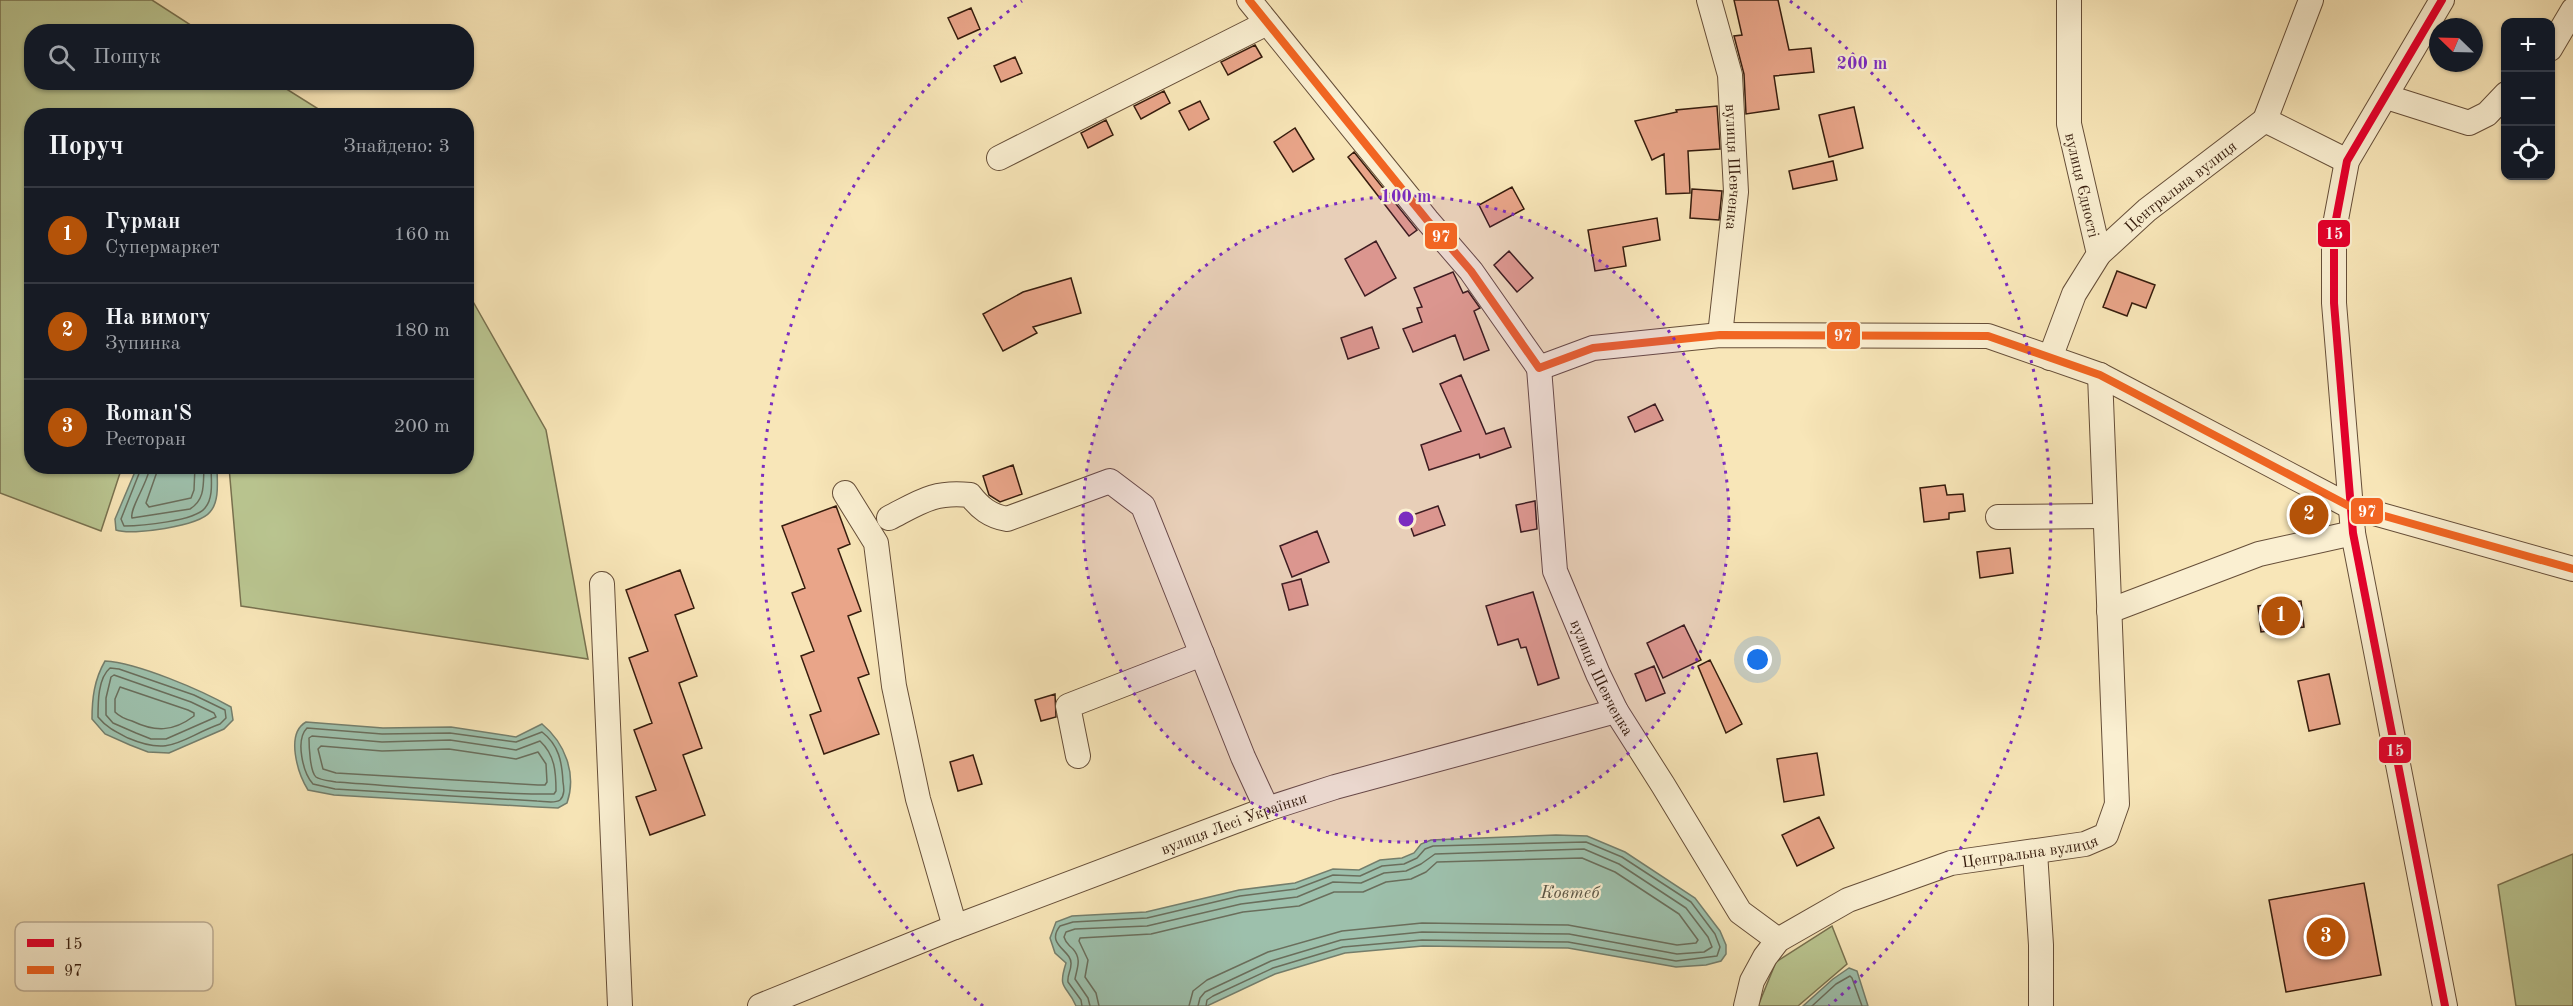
<!DOCTYPE html>
<html lang="uk">
<meta charset="utf-8">
<style>
body{margin:0;font-family:"Old Standard TT",serif;background:#242831;color:#f1f3f6}
.controls{position:absolute;right:18px;top:18px;display:grid;overflow:hidden;border-radius:12px;box-shadow:0 2px 4px #0004}
.controls button{width:54px;height:54px;display:grid;place-items:center;padding:0;border:0;border-bottom:2px solid #363941;background:#171b24;color:#f1f3f6;font:30px sans-serif}
.compass{position:absolute;left:2429px;top:18px;width:54px;height:54px;border-radius:50%;background:#171b24;box-shadow:0 2px 4px #0004;rotate:293deg}
.you{position:absolute;left:1758px;top:660px;width:21px;height:21px;margin:-15px;border:4px solid #fff;border-radius:50%;background:#1a73e8;box-shadow:0 0 0 9px #1a73e833}
.badge{display:grid;place-items:center;width:39px;height:39px;border-radius:50%;background:#b45309;color:#fff;font-size:20px;font-weight:700}
.pin{position:absolute;translate:-50% -50%;border:3px solid #fff;box-shadow:0 2px 6px #0006}
.list{margin:0;padding:0;list-style:none}
h2{display:flex;justify-content:space-between;align-items:center;height:78px;margin:0;padding:0 24px;font-size:26px}
h2 small{font-size:20px;font-weight:400;color:#9ea1a6}
.list li{display:grid;grid-template-columns:39px 1fr auto;gap:18px;align-items:center;box-sizing:border-box;height:96px;padding:0 24px;border-top:2px solid #363941}
.list b{display:block;font-size:22px;white-space:nowrap}
.list p{margin:0;font-size:20px;white-space:nowrap;color:#9ea1a6}
.list em{font-size:20px;font-style:normal;color:#9ea1a6}
.icon{flex:none;width:33px;height:33px;fill:none;stroke:currentColor;stroke-width:2;stroke-linecap:round;stroke-linejoin:round}
.map{position:relative;flex:none;width:2573px;height:1006px;overflow:hidden}
.search{position:absolute;background:#171b24;box-shadow:0 2px 4px #0004;left:24px;top:24px;width:450px;height:66px;display:flex;align-items:center;gap:15px;box-sizing:border-box;padding:0 21px;border-radius:24px;color:#9ea1a6;font-size:22px}
.panel{position:absolute;background:#171b24;box-shadow:0 2px 4px #0004;left:24px;top:108px;width:450px;height:366px;border-radius:24px}
.map>svg:first-child{display:block}
.green{fill:#bac691;stroke:#78714f;stroke-width:1.5}
.water{fill:#9dc0ac;stroke:#747e6c;stroke-width:1.5}
.lines{fill:none;stroke-linecap:round;stroke-linejoin:round}
.shore{stroke:#6a6e5c;stroke-width:1.5}
.building{fill:#e9a589;stroke:#361c0d;stroke-width:1.5}
.minor-casing{stroke:#664e38;stroke-width:26}
.minor{stroke:#faefd1;stroke-width:24}
.bus-1-casing{stroke:#faefd1;stroke-width:12}
.bus-2-casing{stroke:#faefd1;stroke-width:12}
.bus-1{stroke:#e4002b;stroke-width:8}
.bus-2{stroke:#f26522;stroke-width:8}
.ring{fill:none;stroke:#7b2cbf;stroke-width:3;stroke-dasharray:3 6}
.labels{text-anchor:middle;stroke-width:4.5;stroke-linejoin:round;paint-order:stroke}
.street-label{font-size:16px;fill:#361c0d;stroke:#faefd1}
.water-label{font-size:18px;font-style:italic;fill:#5a5545;stroke:#faefd1}
.key{fill:#faefd1;stroke:#bfb096;stroke-width:1.5}
.key-label{font-size:16px;fill:#361c0d}
.centre{fill:#7b2cbf;stroke:#faefd1;stroke-width:3}
.ring-label{font-size:18px;text-anchor:middle;font-weight:bold;fill:#7b2cbf;stroke:#faefd1;stroke-width:4.5;stroke-linejoin:round;paint-order:stroke}
.line-badge{stroke:#faefd1;stroke-width:2}
.badge-label{font-size:16px;text-anchor:middle;font-weight:bold;fill:#fff}
</style>
<div class="map">
<svg width="2573" height="1006" viewBox="0 0 2573 1006">
<rect width="100%" height="100%" fill="#f8e6b8"/>
<filter id="stains"><feTurbulence type="fractalNoise" baseFrequency=".00333" numOctaves="4"/><feColorMatrix values="0 0 0 0 .2 0 0 0 0 .09 0 0 0 0 .02 0 0 0 .5 -.17"/></filter>
<radialGradient id="worn" r=".72"><stop offset=".6" stop-color="#630" stop-opacity="0"/><stop offset="1" stop-color="#630" stop-opacity=".3"/></radialGradient>
<!-- green -->
<path class="green" d="M0 0H152L200 31 32 32V82L277 83 328 115 32 116V466L122 467 101 531 0 493Z
M467 291 546 430 588 659 241 606 229 467 466 466Z
M2573 854V1006H2516L2498 885Z
M1832 926 1847 964 1798 1006H1758L1776 962Z"/>
<!-- water -->
<path class="water" d="M137 467H217C217 480 220 501 210 512 199 526 132 536 116 530L115 519Z
M105 661C138 663 201 690 231 707L233 720 224 729 169 753 148 752 130 745 105 734 92 719C92 699 94 680 105 661Z
M306 722 383 728 451 727 516 737 542 724C565 743 577 774 567 803L558 808 537 807 334 795 308 790C298 774 285 734 306 722Z
M1556 835 1587 836 1625 852 1695 898 1720 931 1726 945V954L1721 961 1706 965 1676 967 1568 948 1423 946 1345 953 1275 974 1207 1006H1076C1067 984 1057 991 1066 963L1055 953 1050 938 1056 922 1072 916 1146 912 1239 890 1295 883 1333 869 1359 870 1380 860 1402 858 1414 853 1421 844 1431 840Z
M1849 968 1857 971 1868 1006H1803L1833 979Z"/>
<g class="lines">
<!-- shore -->
<path class="shore" d="M142 466 121 519 124 526C141 526 195 521 205 508 214 498 211 479 211 466
M150 466C149 481 129 509 132 518L190 509C206 499 203 483 204 466
M159 466 146 503 149 507 191 498 194 490 195 466
M110 668 119 669 194 695 225 710 226 718 220 724C181 738 172 757 128 738 116 732 107 728 98 717 98 702 98 678 110 668Z
M114 675 191 702 214 713 216 717 166 739H151L136 733 113 723 106 715V698L111 677Z
M120 687 188 710 194 713V716C173 732 155 732 132 721 125 719 120 717 115 712V699Z
M307 728 382 734 450 733 516 742 542 732C559 745 562 762 563 782 564 788 565 795 560 800 555 804 543 801 537 801L335 789 313 784C303 773 295 740 307 728Z
M312 736 382 742 450 740 516 750 540 741C555 755 556 772 556 791L554 794C481 794 408 787 336 782 331 781 320 780 316 777 310 772 309 746 309 738Z
M321 746 382 751 449 749 516 759 538 752 546 764 547 782 545 785H538L336 773 323 769 318 749Z
M1082 1006 1081 1000 1068 982C1067 975 1071 971 1071 964 1072 950 1045 945 1060 926L1073 922 1147 918 1240 896 1296 889 1333 875 1360 876 1382 866 1404 864 1417 858 1425 849 1433 846 1586 842 1622 857 1691 902 1715 934 1720 947 1717 956 1676 961 1568 942 1422 940 1343 947 1273 968 1213 996 1207 1000 1206 1006
M1090 1006 1088 998 1075 979C1077 968 1082 959 1073 949 1068 944 1066 944 1064 937L1066 932 1075 929 1147 926 1241 904 1297 897 1333 882 1361 883 1384 873 1406 871 1421 864 1435 854 1584 849 1619 864 1686 908 1708 937 1712 947 1704 952 1677 954 1569 934 1422 932 1341 940 1271 961 1205 992 1200 998 1198 1006
M1099 1006 1096 993 1085 977 1088 960 1079 941 1080 938 1151 934 1243 912 1299 906 1334 892H1363L1386 882 1411 879 1426 872 1437 862 1582 858 1615 872 1679 914 1698 940 1696 943 1677 945 1568 925 1422 923 1342 931 1268 952 1207 980 1193 991 1189 1006
M1812 1006 1836 984 1850 976 1852 978 1862 1006"/>
</g>
<!-- building -->
<path class="building" d="M1734 0H1778L1789 50 1811 48 1814 72 1774 76 1779 109 1746 114 1744 74 1734 36 1742 35Z
M971 8 980 29 958 39 948 18Z
M1255 45 1262 57 1228 75 1221 62Z
M1015 57 1022 73 1001 82 994 66Z
M1164 91 1170 103 1141 119 1134 106Z
M1200 101 1209 119 1189 130 1179 111Z
M1717 106 1720 149 1688 151 1690 193 1666 194 1664 154 1652 160 1635 121 1677 112 1676 110Z
M1854 107 1863 148 1829 157 1819 115Z
M1106 120 1113 135 1088 148 1081 133Z
M1295 128 1314 159 1293 172 1274 142Z
M1354 152 1417 230 1409 236 1348 157Z
M1833 161 1837 180 1793 189 1789 171Z
M1512 187 1524 209 1490 227 1479 205Z
M1692 189 1722 191 1719 220 1690 218Z
M1657 218 1660 240 1623 247 1626 266 1595 271 1588 230Z
M1376 241 1396 278 1365 296 1345 259Z
M1509 251 1533 278 1517 292 1494 265Z
M2117 271 2155 285 2146 308 2132 303 2127 316 2103 307Z
M1453 272 1463 293 1468 291 1480 308 1474 311 1489 350 1464 360 1455 335 1413 352 1403 329 1422 322 1417 308 1422 307 1414 288Z
M1071 278 1081 313 1033 327 1037 333 1003 351 983 314 1023 292Z
M1372 327 1379 348 1348 359 1341 338Z
M1461 375 1486 434 1504 428 1511 447 1480 458 1479 454 1429 470 1421 445 1461 431 1440 384Z
M1655 404 1663 420 1635 432 1628 417Z
M1013 465 1022 494 1000 502 989 495 983 476Z
M1945 485 1947 495 1963 494 1965 511 1949 513V519L1924 522 1920 488Z
M1535 501 1537 529 1521 532 1516 505Z
M836 506 850 544 838 549 861 611 848 616 869 674 858 678 879 734 824 754 810 715 821 711 801 656 814 651 792 593 805 588 782 526Z
M1438 506 1445 525 1414 536 1407 517Z
M1317 531 1329 562 1292 577 1280 546Z
M2010 548 2013 573 1980 578 1977 552Z
M680 570 694 608 675 615 697 676 679 683 702 748 683 755 705 815 650 835 636 797 656 790 634 730 652 723 629 658 648 651 626 590Z
M1301 579 1308 605 1289 610 1282 584Z
M1533 592 1559 678 1538 685 1526 647 1521 648 1518 639 1498 645 1486 606Z
M2301 601 2304 627 2261 632 2258 606Z
M1684 625 1701 660 1663 678 1647 643Z
M1710 660 1742 724 1726 733 1698 666Z
M1654 666 1665 693 1646 701 1635 674Z
M2329 674 2340 724 2309 731 2298 681Z
M1055 694 1056 717 1041 721 1035 700Z
M1817 753 1824 795 1784 802 1777 759Z
M973 755 982 784 958 791 950 762Z
M1819 817 1834 848 1797 866 1782 835Z
M2364 883 2381 975 2286 992 2269 900Z"/>
<g class="lines">
<!-- minor casing -->
<g class="minor-casing">
<g id="minor">
<path d="M1249 0 1427 220 1471 271 1539 368 1593 348 1720 335 1988 336 2100 375 2349 506 2573 569"/>
<path id="s1" d="M1709 0 1730 75 1736 192 1720 335"/>
<path d="M2442 0 2347 161 2334 230V303L2353 533 2445 1006"/>
<path d="M2550 49 2573 10"/>
<path d="M2387 97 2469 123 2487 114 2506 94"/>
<path d="M2265 120 2311 0"/>
<path d="M999 158 1267 23"/>
<path id="s2" d="M2099 254 2147 210 2265 120 2347 161"/>
<path d="M2050 358 2074 294 2099 254 2069 124V0"/>
<path id="s3" d="M1539 368 1555 571 1598 674 1616 711 1663 785 1740 912 1778 940"/>
<path d="M845 493 876 543 894 686 918 799 955 927"/>
<path d="M1998 517 2105 516"/>
<path d="M889 518C920 502 934 491 970 495 980 508 990 516 1007 519L1110 481 1143 506 1243 757 1267 809"/>
<path d="M602 584 620 1006"/>
<path d="M2109 611 2259 554 2353 533"/>
<path d="M1078 756 1068 706 1202 654"/>
<path d="M2035 852 2041 945V1006"/>
<path id="s4" d="M760 1006 955 927 1267 809 1335 787 1616 711"/>
<path id="s5" d="M1746 1006 1752 981 1765 957 1778 940 1848 900 1951 863 2085 844 2106 835 2117 804 2100 375"/>
</g>
</g>
<!-- minor -->
<use href="#minor" class="minor"/>
<!-- bus-1 casing -->
<g class="bus-1-casing">
<path id="bus-1" d="M2442 0 2347 161 2334 230V303L2353 533 2445 1006"/>
</g>
<!-- bus-2 casing -->
<g class="bus-2-casing">
<path id="bus-2" d="M1249 0 1427 220 1471 271 1539 368 1593 348 1720 335 1988 336 2100 375 2349 506 2573 569"/>
</g>
<!-- bus-1 -->
<use href="#bus-1" class="bus-1"/>
<!-- bus-2 -->
<use href="#bus-2" class="bus-2"/>
</g>
<!-- distance rings -->
<circle cx="1406" cy="519" r="323" fill="#7b2cbf" fill-opacity=".12"/>
<g class="ring">
<circle cx="1406" cy="519" r="323"/>
<path d="M983 1006A645 645 0 0 1 1022 1M1790 1A645 645 0 0 1 1829 1006"/>
</g>
<g class="labels">
<!-- street labels -->
<g class="street-label">
<text dy="6" stroke="none"><textPath href="#s1" startOffset="170">вулиця Шевченка</textPath></text>
<text transform="translate(2083 185) rotate(77)" y="6">вулиця Єдності</text>
<text dy="6" stroke="none"><textPath href="#s2" startOffset="106">Центральна вулиця</textPath></text>
<text dy="6" stroke="none"><textPath href="#s3" startOffset="320">вулиця Шевченка</textPath></text>
<text dy="6" stroke="none"><textPath href="#s4" startOffset="508">вулиця Лесі Українки</textPath></text>
<text dy="6" stroke="none"><textPath href="#s5" startOffset="344">Центральна вулиця</textPath></text>
</g>
<!-- water labels -->
<g class="water-label">
<text x="1570" y="898">Ковтеб</text>
</g>
</g>
<!-- legend -->
<rect x="15" y="922" width="198" height="69" rx="9" class="key"/>
<rect x="27" y="939" width="27" height="8" fill="#e4002b"/>
<rect x="27" y="966" width="27" height="8" fill="#f26522"/>
<g class="key-label">
<text x="64" y="949">15</text>
<text x="64" y="976">97</text>
</g>
<circle cx="1406" cy="519" r="9" class="centre"/>
<g class="ring-label">
<text x="1862" y="69">200 m</text>
<text x="1406" y="202">100 m</text>
</g>
<g class="line-badge">
<rect x="2317" y="219" width="34" height="29" rx="6" fill="#e4002b"/>
<rect x="1424" y="222" width="34" height="28" rx="6" fill="#f26522"/>
<rect x="1826" y="321" width="35" height="29" rx="6" fill="#f26522"/>
<rect x="2350" y="497" width="34" height="28" rx="6" fill="#f26522"/>
<rect x="2378" y="736" width="34" height="28" rx="6" fill="#e4002b"/>
</g>
<g class="badge-label">
<text x="2334" y="239">15</text>
<text x="1441" y="242">97</text>
<text x="1843" y="341">97</text>
<text x="2367" y="517">97</text>
<text x="2395" y="756">15</text>
</g>
<rect width="100%" height="100%" filter="url(#stains)"/>
<rect width="100%" height="100%" fill="url(#worn)"/>
</svg>
<div class="controls">
<button>+</button>
<button>−</button>
<button><svg class="icon" aria-label="locate" viewBox="0 0 24 24"><circle cx="12" cy="12" r="6"/><path d="M12 2v4M12 18v4M2 12h4M18 12h4"/></svg></button>
</div>
<svg class="compass" viewBox="-18 -18 36 36"><path d="M0-13l5 13h-10z" fill="#e53935"/><path d="M0 13l5-13h-10z" fill="#9ea1a6"/></svg>
<div class="you"></div>
<div class="pin badge" style="left:2281px;top:616px">1</div>
<div class="pin badge" style="left:2309px;top:515px">2</div>
<div class="pin badge" style="left:2326px;top:937px">3</div>
<div class="search"><svg class="icon" aria-label="search" viewBox="0 0 24 24"><circle cx="10" cy="10" r="6"/><path d="M15 15l6 6"/></svg>Пошук</div>
<section class="panel">
<h2>Поруч<small>Знайдено: 3</small></h2>
<ul class="list">
<li><span class="badge">1</span><div><b>Гурман</b><p>Супермаркет</p></div><em>160 m</em></li>
<li><span class="badge">2</span><div><b>На вимогу</b><p>Зупинка</p></div><em>180 m</em></li>
<li><span class="badge">3</span><div><b>Roman'S</b><p>Ресторан</p></div><em>200 m</em></li>
</ul>
</section>
</div>
